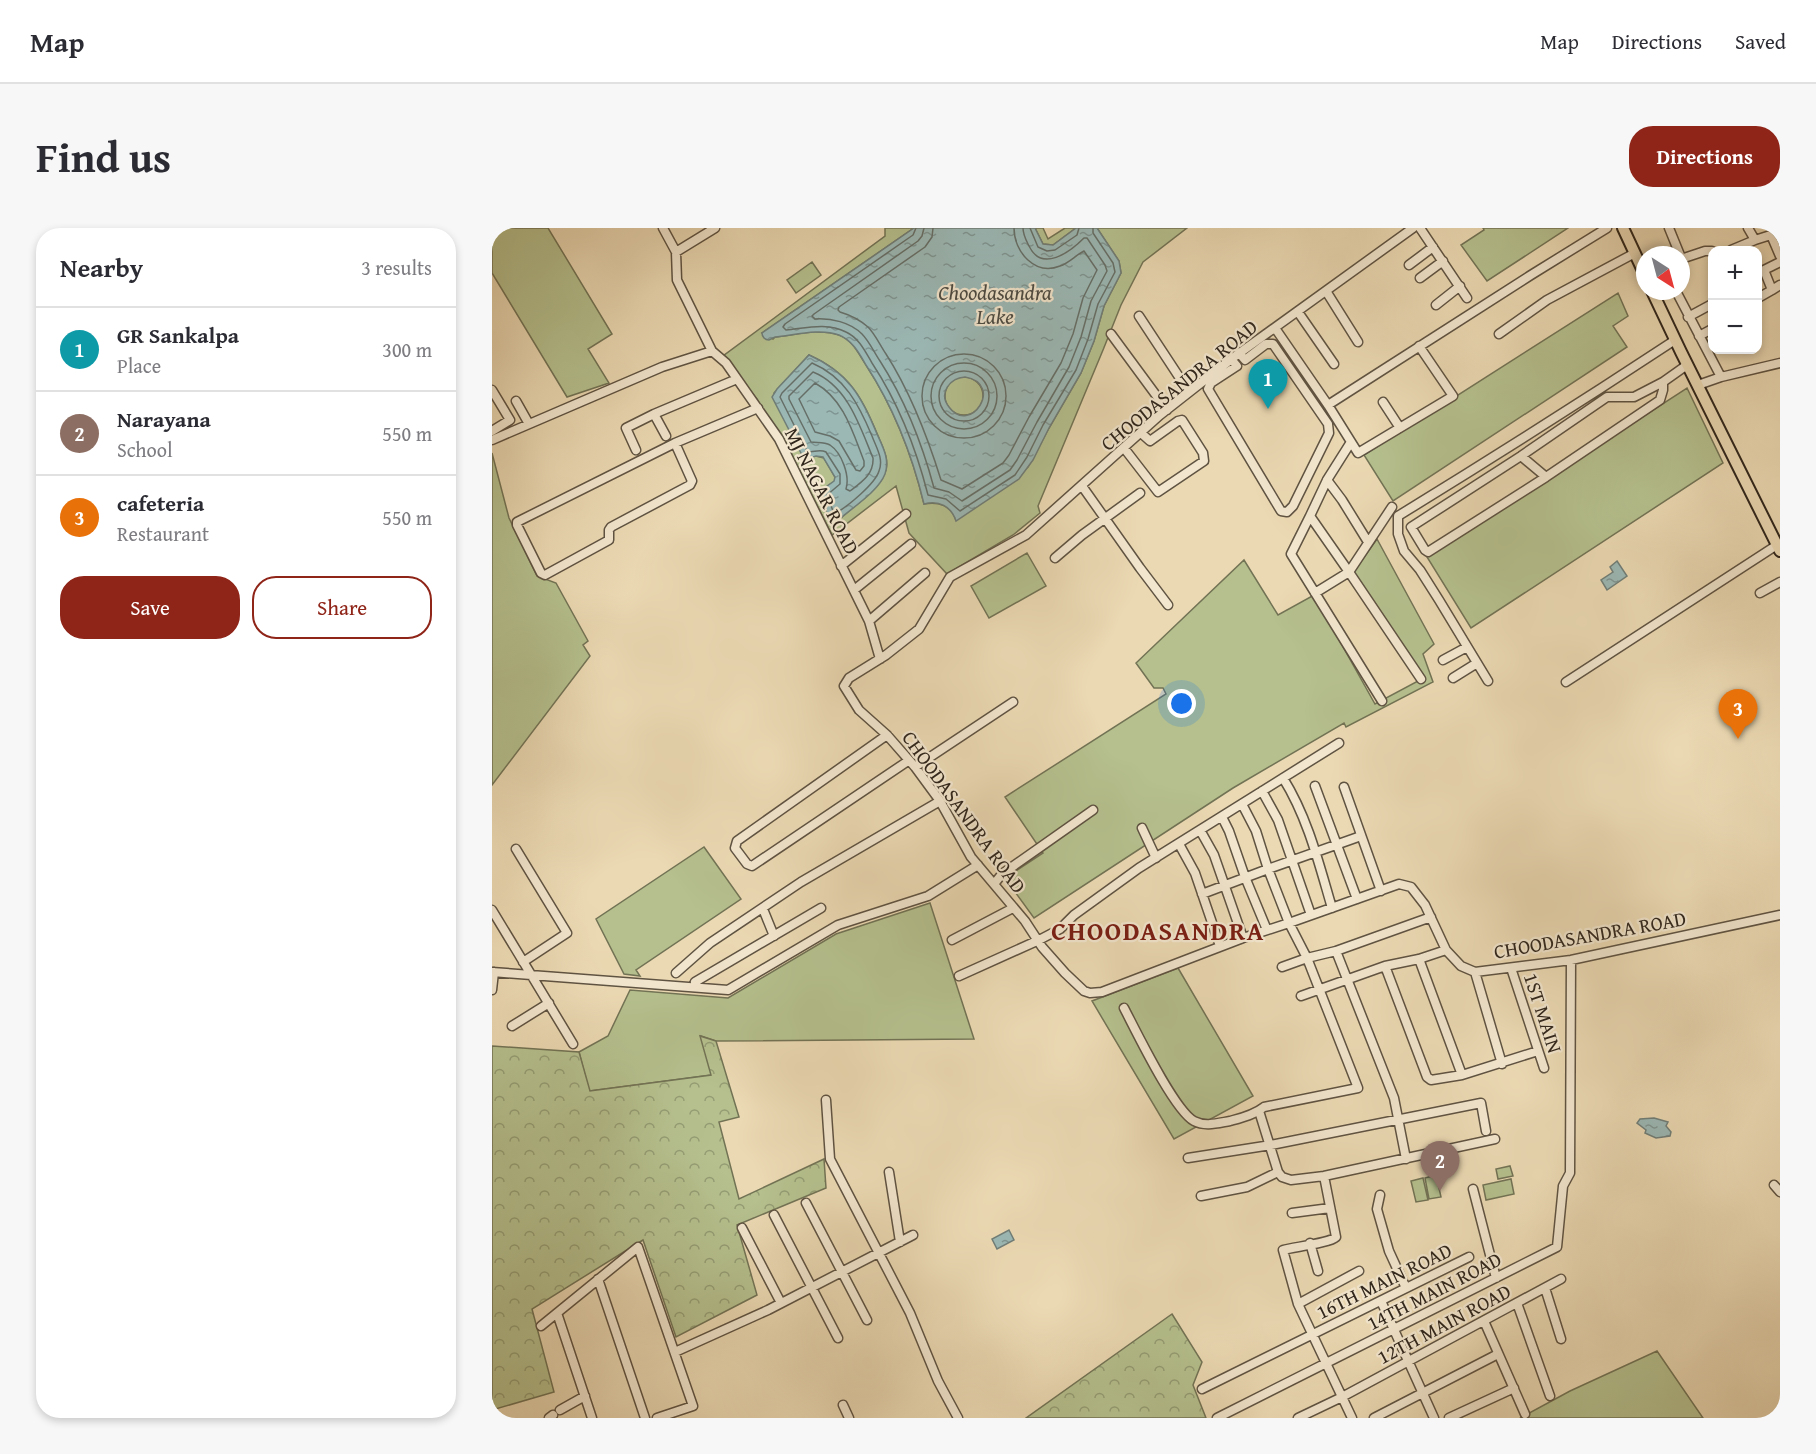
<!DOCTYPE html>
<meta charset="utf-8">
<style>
body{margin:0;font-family:"Gentium Book Plus",serif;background:#f7f7f7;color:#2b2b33}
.controls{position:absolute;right:18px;top:18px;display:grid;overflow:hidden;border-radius:12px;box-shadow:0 3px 9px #0003}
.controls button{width:54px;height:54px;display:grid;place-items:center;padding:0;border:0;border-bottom:2px solid #e1e1e2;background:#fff;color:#2b2b33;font:30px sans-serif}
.compass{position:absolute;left:1144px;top:18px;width:54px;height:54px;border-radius:50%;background:#fff;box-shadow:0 3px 9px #0003;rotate:144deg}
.you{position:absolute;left:690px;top:476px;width:21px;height:21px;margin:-15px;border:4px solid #fff;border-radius:50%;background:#1a73e8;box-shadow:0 0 0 9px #1a73e833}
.badge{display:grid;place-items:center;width:39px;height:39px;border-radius:50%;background:#8f2418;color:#fff;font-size:20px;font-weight:700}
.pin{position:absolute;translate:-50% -50px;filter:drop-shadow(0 2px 3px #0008)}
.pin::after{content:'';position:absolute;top:32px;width:21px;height:18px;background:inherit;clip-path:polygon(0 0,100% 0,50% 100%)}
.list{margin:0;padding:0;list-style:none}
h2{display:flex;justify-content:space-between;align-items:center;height:78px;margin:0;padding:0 24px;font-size:26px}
h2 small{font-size:20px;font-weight:400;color:#7c7c81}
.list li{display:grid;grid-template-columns:39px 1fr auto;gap:18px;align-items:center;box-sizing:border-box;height:84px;padding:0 24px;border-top:2px solid #e1e1e2}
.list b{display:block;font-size:22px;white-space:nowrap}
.list p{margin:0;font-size:20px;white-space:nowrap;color:#7c7c81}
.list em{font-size:20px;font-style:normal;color:#7c7c81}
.actions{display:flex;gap:12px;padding:18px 24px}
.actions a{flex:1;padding:14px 0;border:2px solid #8f2418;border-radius:24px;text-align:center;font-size:21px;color:#8f2418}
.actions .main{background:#8f2418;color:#fff}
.map{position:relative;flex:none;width:1288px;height:1190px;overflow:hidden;border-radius:24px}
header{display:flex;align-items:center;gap:36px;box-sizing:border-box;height:84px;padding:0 30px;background:#fff;border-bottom:2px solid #e1e1e2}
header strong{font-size:28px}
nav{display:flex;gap:33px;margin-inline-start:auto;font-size:21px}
.intro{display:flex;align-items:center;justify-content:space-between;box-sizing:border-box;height:144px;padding:0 36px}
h1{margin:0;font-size:42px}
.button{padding:15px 27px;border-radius:24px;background:#8f2418;color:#fff;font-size:21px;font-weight:700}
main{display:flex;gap:36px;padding:0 36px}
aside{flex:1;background:#fff;border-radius:24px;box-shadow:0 3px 9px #0003}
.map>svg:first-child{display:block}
.green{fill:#b5c08e;stroke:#727355;stroke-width:1.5;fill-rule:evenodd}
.forest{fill:url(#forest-crowns);stroke:#727355;stroke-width:1.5}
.water{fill:url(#water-ripples);stroke:#707e78;stroke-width:1.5;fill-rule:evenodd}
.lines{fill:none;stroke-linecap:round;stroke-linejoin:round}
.shore{stroke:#666f68;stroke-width:1.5}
.minor-casing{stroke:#5f5342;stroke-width:11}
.major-casing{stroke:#30261c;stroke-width:14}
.minor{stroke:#f2e6ce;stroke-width:8}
.major{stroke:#ebd9b3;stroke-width:10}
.labels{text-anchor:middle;stroke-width:4.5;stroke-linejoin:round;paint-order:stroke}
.street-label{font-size:20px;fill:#30261c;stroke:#f2e6ce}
.water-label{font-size:21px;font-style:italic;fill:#4b4a42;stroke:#f2e6ce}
.district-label{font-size:26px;font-weight:bold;letter-spacing:1.5px;fill:#7a1f14;stroke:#f2e6ce}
</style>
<header>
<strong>Map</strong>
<nav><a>Map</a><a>Directions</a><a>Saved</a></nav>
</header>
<div class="intro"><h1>Find us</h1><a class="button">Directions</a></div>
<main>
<aside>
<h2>Nearby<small>3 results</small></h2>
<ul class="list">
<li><span class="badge" style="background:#0f9aa8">1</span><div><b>GR Sankalpa</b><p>Place</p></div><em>300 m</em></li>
<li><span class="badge" style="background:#8d6e63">2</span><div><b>Narayana</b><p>School</p></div><em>550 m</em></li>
<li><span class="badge" style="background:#e8710a">3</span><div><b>cafeteria</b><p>Restaurant</p></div><em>550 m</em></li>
</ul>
<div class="actions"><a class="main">Save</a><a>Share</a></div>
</aside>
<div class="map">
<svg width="1288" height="1190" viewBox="0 0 1288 1190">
<defs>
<pattern id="forest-crowns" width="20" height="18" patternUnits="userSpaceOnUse" patternTransform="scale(1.5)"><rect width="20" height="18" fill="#b5c08e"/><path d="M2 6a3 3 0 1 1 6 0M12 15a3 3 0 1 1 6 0" fill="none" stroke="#949c73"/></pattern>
<pattern id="water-ripples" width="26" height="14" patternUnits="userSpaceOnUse" patternTransform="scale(1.5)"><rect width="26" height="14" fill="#9bb8b5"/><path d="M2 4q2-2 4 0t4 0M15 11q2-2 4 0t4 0" fill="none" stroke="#7f9592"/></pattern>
</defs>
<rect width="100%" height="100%" fill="#ebd9b3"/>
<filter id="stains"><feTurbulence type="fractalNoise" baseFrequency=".00333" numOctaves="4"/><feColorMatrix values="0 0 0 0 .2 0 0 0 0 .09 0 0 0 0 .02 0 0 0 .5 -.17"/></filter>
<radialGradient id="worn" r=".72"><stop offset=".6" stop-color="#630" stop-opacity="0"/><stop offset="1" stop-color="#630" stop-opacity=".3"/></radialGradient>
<!-- green -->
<path class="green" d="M0 0H56L120 106 96 121 117 155 75 169 0 45Z
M393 0H422L270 105 281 111 283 109C303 107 327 100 347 107 361 112 366 125 374 137 402 180 420 226 432 276 447 273 459 278 464 292L536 239 557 200 589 145 602 113 612 78 629 45 627 33 605 0H695L651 34 629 77 611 122 546 278 548 285 521 307 455 346 417 305 404 258 340 307 303 234 265 171 231 128 393 8ZM317 127C359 146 370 170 387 210 391 220 397 231 394 242 388 262 365 275 350 289L342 291 336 288 331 261 343 253V249L332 230 324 228 282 165Z
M543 0H551L556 11 573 0H584L561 17 551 16Z
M991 0H1076L995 53 969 17 992 2Z
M320 34 329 47 304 65 295 52Z
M1126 65 1136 88 1121 98 1135 119 901 273 872 227Z
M453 168a19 19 0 1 1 38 0a19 19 0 1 1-38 0Z
M1195 160 1231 235 979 400 935 329Z
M0 225 17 290 45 348 64 355 96 413 91 417 98 428 0 557Z
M885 311 942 416 931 426 941 454 854 499 852 495 741 560 542 690 513 650 551 625 513 569 674 466 671 460H662L644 435 752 332 786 387 822 367 883 476 928 452 860 346Z
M535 325 554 358 497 390 479 358Z
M212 619 249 671 144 742 148 748 132 746 104 691Z
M438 675 482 811 224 813 209 808 220 847 97 863 87 824 116 808 138 762 236 770 344 706Z
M686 740 761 868 682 911 600 773Z
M1018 938 1021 948 1006 951 1004 941Z
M944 947 949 969 937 971 933 950Z
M931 950 936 972 924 974 919 953Z
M1019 951 1022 966 994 972 991 957Z
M1165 1123 1211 1190H1028L1078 1163Z"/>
<!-- forest -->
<path class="forest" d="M208 808 224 813 247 889 227 894 247 971 332 931 334 960 245 997 265 1067 184 1109 151 1012 40 1081 62 1164 0 1182V818L87 824 98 863 219 847Z
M680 1086 710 1134 701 1157 714 1190H534Z"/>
<!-- water -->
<path class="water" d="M422 0H543L551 16 561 17 584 0H605L627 33 629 45 612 78 602 113 589 145 557 200 541 232 527 251 464 293C459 278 447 272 432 276 420 226 402 180 374 137 367 125 361 113 347 107 328 100 303 107 283 109L277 112C273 112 270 109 270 105ZM473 149C513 156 478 208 457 179 446 165 458 150 473 149Z
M317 127C356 144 370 169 385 206 391 219 398 232 393 246 387 262 363 278 350 289L345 291 336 288 329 267 331 261 342 253 343 249 331 229 324 228 315 231 311 229 280 169 285 161Z
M1125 333 1135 348 1115 362 1109 352 1121 344 1118 339Z
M1162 890 1176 894 1174 898 1179 904 1178 908 1164 910 1153 905 1154 902 1145 895 1148 891Z
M517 1002 522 1012 505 1021 500 1011Z"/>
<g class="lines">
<!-- shore -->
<path class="shore" d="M424 0 421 7 293 96 291 99 294 102C314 100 335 94 354 104 367 110 373 123 380 135 407 176 424 220 436 267L454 271 468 283 523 247 535 229 551 197 584 142 596 111 606 76 623 44 621 35 601 5V0
M432 0 430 8 426 13 322 86 320 88 323 91C339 90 358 94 370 106 377 113 382 124 388 133 413 172 430 215 442 260L457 264 470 273 518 242 525 232 545 194 577 139 589 109 599 73 615 43 613 37 595 10H592C578 24 550 45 537 18 534 12 531 7 531 0
M441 0 440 9 433 19 347 79 346 82 348 84C358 87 368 92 376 99 383 106 388 117 394 126 419 165 435 207 449 252L470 261 511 235 517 227 537 189 569 135 581 106 591 70 605 42 592 23C584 27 577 35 568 38 543 48 522 24 522 0
M538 0 546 19 555 23 563 22 585 7 587 0
M430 168a42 42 0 1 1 84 0a42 42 0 1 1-84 0Z
M320 135C353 149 367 177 380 208 384 219 392 231 387 243 383 256 356 278 344 285L341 283 335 267 348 256V246L334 224C326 220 320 226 315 223L288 169 290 165Z
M439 168a33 33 0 1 1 66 0a33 33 0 1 1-66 0Z
M447 168a25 25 0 1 1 50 0a25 25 0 1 1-50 0Z
M321 144C356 158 368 199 381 230 382 246 370 254 358 263L354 261C358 248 350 225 338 217 332 214 325 215 319 214L297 171V168Z
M323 155C352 171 361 205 372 233V238L368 243 364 242 347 213 338 208 323 204 307 171Z"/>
<!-- minor casing -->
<g class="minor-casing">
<path id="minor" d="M171 0 184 24 185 52 220 123 234 135 287 211 377 393 388 431
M921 0 742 129 668 187 534 307 458 349 427 401 394 427 357 450 352 458 367 482 395 507 423 539 448 573 479 629 533 693 550 719 573 745 592 763 598 765 610 764 751 710 797 695 907 656 919 659 933 677 954 722 969 738 983 744 1079 732 1288 687
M928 0 975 70
M1177 0 1188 27
M1256 0 1263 12 1288 4
M1279 7 1288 28
M1239 22 1263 12
M184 24 223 0
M1189 31 1213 23H1220
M1288 34 1272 42 1280 62 1288 57
M917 37 941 19
M928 50 951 33
M834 63 866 114
M1184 63 1229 149
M1266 70 1280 62
M944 77 968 58
M806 84 842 136
M647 88 697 164
M1196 89 1220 76
M783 100 836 177 866 225 961 168 927 118
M619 106 675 182
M1007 106 1055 72 1143 25
M1207 108 1220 101
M739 131 745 138 719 155 716 161 789 283 795 284 801 278 837 205 836 196 781 116H774L753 132 747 125
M1171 154 1142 169H1115L1029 228 919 299 933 322 936 324 1054 249 1168 172 1171 162V154L1195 137
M1206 157 1229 149 1288 135
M0 162 18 192 0 203
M24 173 37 196
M891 174 908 200
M836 177 1039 47 1115 0
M162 186 174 208
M0 212 170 139 220 123
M859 214 835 252 818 288 857 344 900 279
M183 215 200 253 198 257 119 299 117 302V312L53 347 49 345 25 297V294L183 215 266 180
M632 220 666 264 712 233 711 225 690 192 686 193 658 213 649 205
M144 222 134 200 162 186 245 151
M1029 228 1054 249
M835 252 850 272 876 314
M590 258 648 340 676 377
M818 288 799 326 890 473
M563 330 590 307 648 265
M349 338 414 286
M362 362 419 316
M823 365 857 344 929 451
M1268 365 1288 354
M377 393 433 345
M951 432 975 419
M961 450 985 435
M996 453 947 372 928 342 912 323 906 306V288C999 231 1092 172 1183 112
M1074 454 1285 317
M395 507 245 613 243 620 255 636 260 638 416 533
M423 539 521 474
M791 550C816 590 827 636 840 680
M823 558 865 671
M852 559 889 663
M770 563 786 592 819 687
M730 589 737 603 753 649 775 702
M650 600 664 630
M708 602 722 627 751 710
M687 616 703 645 728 718
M24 621 75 705 31 734
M502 656 510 646 601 582
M710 666 776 641 869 608
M271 681 282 708
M0 682 81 816
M460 712 521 680
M844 723 902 870 914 931
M927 731 970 847
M893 738 935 849 939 852 970 847 1046 823
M790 739 815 730 844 723 939 689
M1019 740 1052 840
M0 744 236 762 346 697 436 668 486 637
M983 744 1010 836
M184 745 218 715 309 654 448 573
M467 748 547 712 568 701 582 687 647 640 847 515
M203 754 329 680
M0 762 2 744
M809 768 893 738 927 731 954 722
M632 780C644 803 682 882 702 893 713 899 726 895 738 893 749 890 762 887 772 879L866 860 815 730 797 695 776 641 764 603 750 576
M20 798 57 775
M334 872 338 931 418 1085 446 1153 466 1190
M767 883 786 944 790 949 799 952 832 948 1003 911
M696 930 779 917 989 875 994 903
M397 944 408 1014
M832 948 844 1009C838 1015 802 1019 791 1022L806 1076 860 1190
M1282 957 1288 964
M981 961 1004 1050
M888 967 885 981 897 1023 914 1060
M709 968 755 959 786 944
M314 975 375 1092
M800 985 838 980
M282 987 346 1110
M250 1000 289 1075
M818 1015 826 1043
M106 1051 153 1190
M1053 1060 1069 1111
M889 1073 942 1190
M1025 1075 1058 1168
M806 1076 867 1043
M65 1085 100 1190
M992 1093 1033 1186
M49 1098 146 1019 201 1178 165 1190
M183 1124 276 1082 421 1007
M710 1161 977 1029
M351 1177 357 1190
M68 1182 93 1168
M57 1190 61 1187
M725 1190 1065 1019 1071 958 1078 945 1079 732
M806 1190 850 1169 1069 1051
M882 1190 1006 1126
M957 1190 1022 1160"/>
</g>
<!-- major casing -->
<g class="major-casing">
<path id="major" d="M1131 0 1153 47
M1160 63 1189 124 1288 323"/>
</g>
<!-- minor -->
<use href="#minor" class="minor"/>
<!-- major -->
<use href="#major" class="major"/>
</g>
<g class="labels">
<!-- street labels -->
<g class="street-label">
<text transform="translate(687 157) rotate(-39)" y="7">CHOODASANDRA ROAD</text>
<text transform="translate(330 263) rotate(63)" y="7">MJ NAGAR ROAD</text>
<text transform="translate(472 584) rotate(54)" y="7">CHOODASANDRA ROAD</text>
<text transform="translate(1098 707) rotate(-10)" y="7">CHOODASANDRA ROAD</text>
<text transform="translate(1051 785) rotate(72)" y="7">1ST MAIN</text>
<text transform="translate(892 1053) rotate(-26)" y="7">16TH MAIN ROAD</text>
<text transform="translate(942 1063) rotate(-27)" y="7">14TH MAIN ROAD</text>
<text transform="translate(952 1096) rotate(-28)" y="7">12TH MAIN ROAD</text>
</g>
<!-- water labels -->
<g class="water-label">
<text x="503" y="72">Choodasandra<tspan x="503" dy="24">Lake</tspan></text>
</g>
<!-- district labels -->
<g class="district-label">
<text x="666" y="712">CHOODASANDRA</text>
</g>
</g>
<rect width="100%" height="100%" filter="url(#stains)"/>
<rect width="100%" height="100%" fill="url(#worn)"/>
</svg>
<div class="controls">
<button>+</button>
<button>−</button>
</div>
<svg class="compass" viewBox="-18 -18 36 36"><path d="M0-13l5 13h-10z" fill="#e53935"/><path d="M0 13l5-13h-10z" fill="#7c7c81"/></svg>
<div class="you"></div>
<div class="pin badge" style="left:776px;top:181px;background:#0f9aa8">1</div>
<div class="pin badge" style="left:948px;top:963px;background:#8d6e63">2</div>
<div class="pin badge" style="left:1246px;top:511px;background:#e8710a">3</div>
</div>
</main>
